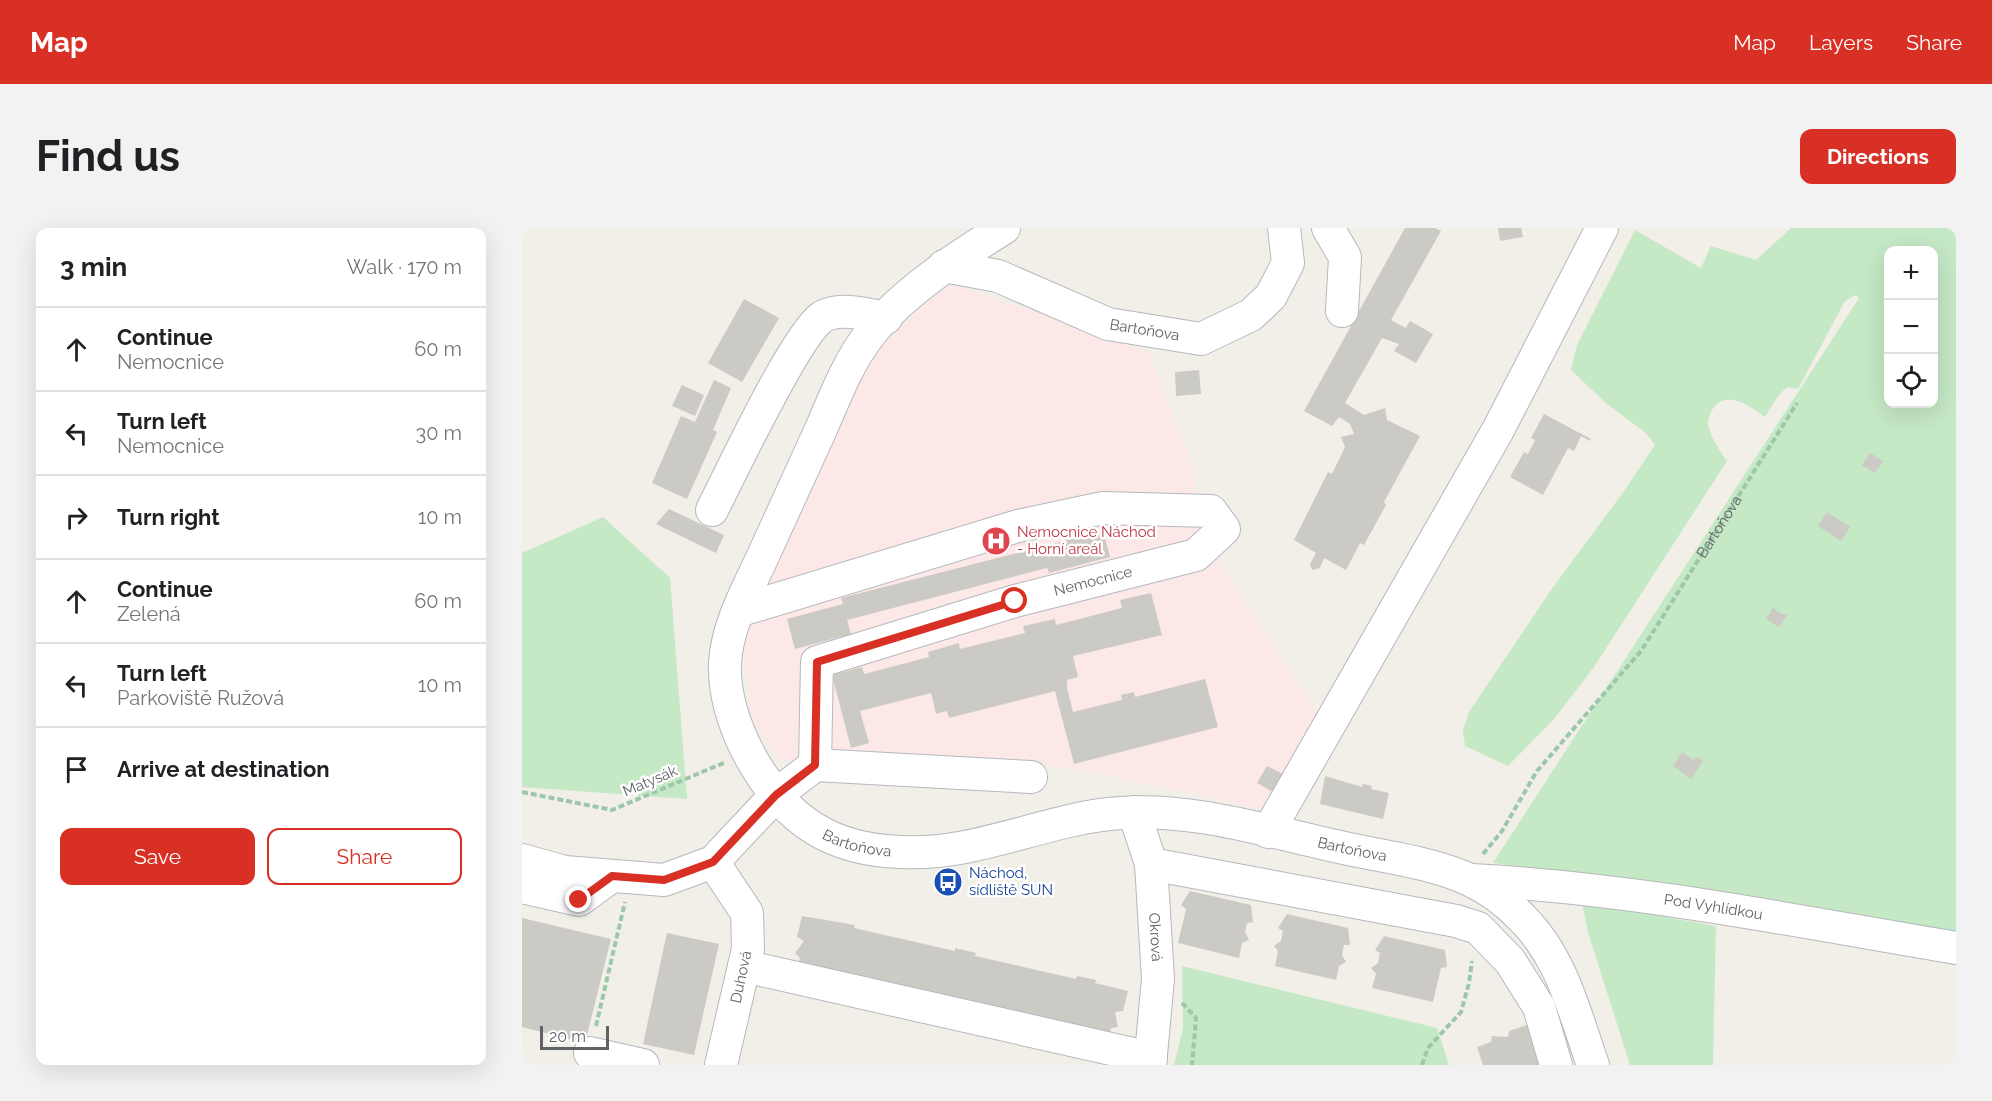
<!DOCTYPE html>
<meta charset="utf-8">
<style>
body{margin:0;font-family:Raleway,sans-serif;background:#f2f2f2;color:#202124}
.controls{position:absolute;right:18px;top:18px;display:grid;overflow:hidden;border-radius:12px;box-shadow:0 6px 24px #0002}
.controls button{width:54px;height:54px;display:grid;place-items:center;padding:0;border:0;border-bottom:2px solid #e0e0e0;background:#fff;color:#202124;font:30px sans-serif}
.scale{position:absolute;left:18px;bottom:15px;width:69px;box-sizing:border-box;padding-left:6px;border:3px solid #5f6368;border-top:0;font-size:16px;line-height:21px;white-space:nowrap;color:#5f6368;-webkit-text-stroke:4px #fff;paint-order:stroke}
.stop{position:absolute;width:18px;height:18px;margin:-14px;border:4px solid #d93025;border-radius:50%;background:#fff}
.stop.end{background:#d93025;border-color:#fff;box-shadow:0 2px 6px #0008}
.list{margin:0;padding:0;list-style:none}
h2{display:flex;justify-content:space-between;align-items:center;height:78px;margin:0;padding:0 24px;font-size:26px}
h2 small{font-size:20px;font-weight:400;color:#757577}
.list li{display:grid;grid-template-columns:39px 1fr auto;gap:18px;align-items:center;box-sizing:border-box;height:84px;padding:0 24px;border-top:2px solid #e0e0e0}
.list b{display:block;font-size:22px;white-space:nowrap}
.list p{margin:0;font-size:20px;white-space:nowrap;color:#757577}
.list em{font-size:20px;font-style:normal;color:#757577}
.actions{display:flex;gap:12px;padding:18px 24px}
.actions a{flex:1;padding:14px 0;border:2px solid #d93025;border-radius:12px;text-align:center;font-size:21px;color:#d93025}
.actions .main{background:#d93025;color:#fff}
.icon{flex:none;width:33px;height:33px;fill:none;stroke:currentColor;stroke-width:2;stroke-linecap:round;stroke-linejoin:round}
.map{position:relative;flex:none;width:1434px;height:837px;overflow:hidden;border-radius:12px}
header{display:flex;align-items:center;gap:36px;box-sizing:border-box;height:84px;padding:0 30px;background:#d93025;color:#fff}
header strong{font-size:28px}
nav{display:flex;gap:33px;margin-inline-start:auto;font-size:21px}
.intro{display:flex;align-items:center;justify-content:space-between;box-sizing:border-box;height:144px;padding:0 36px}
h1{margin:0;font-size:42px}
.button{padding:15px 27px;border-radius:12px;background:#d93025;color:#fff;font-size:21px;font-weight:700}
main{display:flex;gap:36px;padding:0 36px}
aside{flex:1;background:#fff;border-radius:12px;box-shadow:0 6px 24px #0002}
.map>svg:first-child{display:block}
.medical{fill:#fce8e6}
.green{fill:#c5e8c5;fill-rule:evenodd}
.building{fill:#cccac5}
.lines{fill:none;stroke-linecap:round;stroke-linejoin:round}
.minor-casing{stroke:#b5b8bc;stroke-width:34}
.path{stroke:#9cc7a9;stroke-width:4;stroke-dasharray:6 3;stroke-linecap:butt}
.minor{stroke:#fff;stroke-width:32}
.route{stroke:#d93025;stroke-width:8}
.labels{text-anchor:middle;stroke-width:5;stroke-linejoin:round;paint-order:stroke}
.street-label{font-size:15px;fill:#5f6368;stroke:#fff}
.health-label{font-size:15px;fill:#be3a42;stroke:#fff;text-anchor:start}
.transit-label{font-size:15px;fill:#164399;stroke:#fff;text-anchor:start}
</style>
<header>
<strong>Map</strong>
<nav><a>Map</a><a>Layers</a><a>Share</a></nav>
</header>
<div class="intro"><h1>Find us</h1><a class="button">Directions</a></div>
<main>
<aside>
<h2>3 min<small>Walk · 170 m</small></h2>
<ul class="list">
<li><svg class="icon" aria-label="ahead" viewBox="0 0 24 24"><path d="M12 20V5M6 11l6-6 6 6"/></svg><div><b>Continue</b><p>Nemocnice</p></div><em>60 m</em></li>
<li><svg class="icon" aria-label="left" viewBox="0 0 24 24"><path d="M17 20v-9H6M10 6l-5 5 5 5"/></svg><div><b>Turn left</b><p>Nemocnice</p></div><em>30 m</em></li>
<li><svg class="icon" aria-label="right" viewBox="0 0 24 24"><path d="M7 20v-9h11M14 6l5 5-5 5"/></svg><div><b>Turn right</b></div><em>10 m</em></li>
<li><svg class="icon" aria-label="ahead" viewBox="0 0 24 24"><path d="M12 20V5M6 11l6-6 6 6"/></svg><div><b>Continue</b><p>Zelená</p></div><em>60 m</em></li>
<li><svg class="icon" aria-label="left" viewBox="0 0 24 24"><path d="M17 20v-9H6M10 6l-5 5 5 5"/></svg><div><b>Turn left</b><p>Parkoviště Ružová</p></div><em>10 m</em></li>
<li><svg class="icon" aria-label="arrive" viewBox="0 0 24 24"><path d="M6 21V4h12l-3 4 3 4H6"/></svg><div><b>Arrive at destination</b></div></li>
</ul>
<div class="actions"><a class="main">Save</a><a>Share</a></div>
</aside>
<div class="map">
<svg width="1434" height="837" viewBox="0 0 1434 837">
<rect width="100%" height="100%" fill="#f1efe8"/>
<!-- medical -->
<path class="medical" d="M426 54 627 124 665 223 691 325 797 488 749 583 551 540 372 529 259 533 229 493 223 412 263 302 354 123Z"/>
<!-- green -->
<path class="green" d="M1269 0H1434V713L1104 653 971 635 1337 70 1334 67 1323 73 1276 161 1265 159 1255 169 1243 189C1227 178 1205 160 1190 182 1187 188 1185 193 1187 200 1190 212 1198 223 1205 233L1072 439 1033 490 986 538 943 518 941 502 947 484 1029 362 1100 266 1133 217 1124 205 1085 176 1049 142 1055 117 1113 2 1179 40 1189 18 1234 32ZM1366 22H1412V176H1366Z
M81 289 148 350 165 571 0 559V325Z
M1060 674 1194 698 1191 837H1108L1066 704Z
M660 738 915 800 927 837H652L661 800Z"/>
<!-- building -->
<path class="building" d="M883 0H913L919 3 869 92 884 100 888 93 911 106 894 135 872 123 877 116 860 110 823 175 842 187 863 180 865 192 898 208 862 274 864 277 842 317 838 315 824 342 802 330 798 340 790 342 788 336 794 325 772 312 806 244 810 246 823 219 819 209 832 206 828 196 817 189 810 198 782 183Z
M976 0H999L1001 9 978 13Z
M222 71 257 90 220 154 186 135Z
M677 142 679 166 654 168 653 144Z
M192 152 209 160 191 202 195 204 165 271 130 255 159 188 173 194Z
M160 157 182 167 173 188 150 178Z
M1022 186 1069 211 1068 213 1059 208 1052 223 1046 220 1021 267 988 249 1002 224 1006 226 1013 212 1009 210Z
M1348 225 1361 233 1353 245 1340 237Z
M147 281 202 307 194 325 134 296Z
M1305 284 1328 299 1319 313 1296 298Z
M581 303 588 329 527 345 525 340 325 392 329 406 273 421 265 391 321 376 319 370Z
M629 365 640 407 551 428 556 449 545 452V460L551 484 600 472 599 467 612 464 613 469 683 451 696 499 552 536 533 463 427 490 425 483 414 486 409 465 338 483 347 515 329 520 310 447 340 439 342 446 407 429 406 424 437 415 438 421 503 405 501 398 533 391 534 397 600 380 598 372Z
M1251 380 1259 386H1266L1257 399 1244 391Z
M1160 524 1172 532 1174 529 1181 533 1169 551 1151 538Z
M745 538 761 546 751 564 735 555Z
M803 548 840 559 841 556 850 558 849 561 867 565 861 591 798 576Z
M668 663 729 677 731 694 725 695 723 704 727 712 720 715 717 730 656 715 664 681 659 677Z
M765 686 826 700 828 717H822L820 727 824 734 817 738 814 752 753 738 756 723 752 718 759 713 761 703 756 700Z
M280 688 333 697 332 700 433 723V720L454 725 453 728 554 751 555 748 574 752 573 755 606 763 601 783 593 784 596 799 589 800 586 815 274 744 278 730 273 725 282 713 275 709Z
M0 690 89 711 63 815 0 799Z
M145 705 197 716 172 827 121 816Z
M862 708 923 722 925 739 919 740 911 774 850 760 854 746 849 740 856 735 858 725 853 722Z
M1005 797 1014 826 1021 824 1023 837H961L955 819 969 814 970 808 986 809 987 803Z"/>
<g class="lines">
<!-- minor casing -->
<g class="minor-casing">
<g id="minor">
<path id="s2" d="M482 0C437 28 381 64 348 106 326 134 313 169 299 201 280 243 261 285 241 328 226 361 205 397 203 435 200 493 244 572 293 601 319 617 348 623 379 624 451 628 517 594 587 586 665 577 747 604 822 620 863 629 909 634 948 652 967 661 986 675 1001 691 1040 730 1053 786 1071 837"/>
<path d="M806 0 823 29 820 83"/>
<path id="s3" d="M422 38 476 48 586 96 679 111 729 87 749 68 766 35 762 0"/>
<path d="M190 282C209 245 273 108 300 89 318 78 345 87 364 90"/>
<path d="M293 537 509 549"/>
<path id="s4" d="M612 584 629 636 636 751 628 837"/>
<path d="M746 604 976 202 1080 0"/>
<path id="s5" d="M0 632 43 644 142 652 191 634 254 567 293 537 295 434 493 373 674 327 702 301 689 283 581 280 496 298 216 383"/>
<path d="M191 634 225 685 226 721 199 837"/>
<path d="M629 636 934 693 956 700 988 733 1017 779 1034 837"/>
<path id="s6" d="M949 652C1112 660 1273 693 1434 720"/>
<path d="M0 659 57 672 90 648"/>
<path d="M222 738 629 830"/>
<path d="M68 825 121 837"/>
</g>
</g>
<!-- path -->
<g class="path">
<path d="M0 564 90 582 204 534"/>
<path id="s1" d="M961 626 980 603 1015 543 1119 423 1275 175"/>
<path d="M660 775 674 790 670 837"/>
<path d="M74 798 103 674"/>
<path d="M900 837 906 820 939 784 947 755 950 733"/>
</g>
<!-- minor -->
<use href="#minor" class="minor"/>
</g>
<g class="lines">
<!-- route -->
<path class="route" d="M57 672 90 648 142 652 191 634 254 567 293 537 295 434 493 373"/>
</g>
<!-- icons -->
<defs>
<g id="hospital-disc" transform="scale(1.5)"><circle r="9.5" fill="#e0444e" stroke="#fff"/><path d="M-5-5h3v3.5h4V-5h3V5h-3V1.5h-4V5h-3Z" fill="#fff"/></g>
<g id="bus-disc" transform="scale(1.5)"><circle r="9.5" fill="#1a4fb4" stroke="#fff"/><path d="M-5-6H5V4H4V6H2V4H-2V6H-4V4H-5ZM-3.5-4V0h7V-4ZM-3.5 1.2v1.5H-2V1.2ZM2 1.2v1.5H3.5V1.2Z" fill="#fff"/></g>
</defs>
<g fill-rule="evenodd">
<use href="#hospital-disc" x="474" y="313"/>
<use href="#bus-disc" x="426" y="654"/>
</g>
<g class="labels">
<!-- street labels -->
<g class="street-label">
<text dy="5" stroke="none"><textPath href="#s3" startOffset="212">Bartoňova</textPath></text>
<text dy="5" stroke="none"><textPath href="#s1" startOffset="405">Bartoňova</textPath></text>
<text dy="5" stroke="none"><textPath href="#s5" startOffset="728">Nemocnice</textPath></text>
<text transform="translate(128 553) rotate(-23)" y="5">Matysák</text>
<text dy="5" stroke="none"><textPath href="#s2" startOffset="774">Bartoňova</textPath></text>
<text dy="5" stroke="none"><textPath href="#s2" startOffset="1278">Bartoňova</textPath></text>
<text dy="5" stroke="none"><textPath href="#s6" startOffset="244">Pod Vyhlídkou</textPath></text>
<text dy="5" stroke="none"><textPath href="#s4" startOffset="128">Okrová</textPath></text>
<text transform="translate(219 749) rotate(-78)" y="5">Duhová</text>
</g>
<!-- health labels -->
<g class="health-label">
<text x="495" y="309">Nemocnice Náchod<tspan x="495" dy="17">- Horní areál</tspan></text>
</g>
<!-- transit labels -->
<g class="transit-label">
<text x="447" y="650">Náchod,<tspan x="447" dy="17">sídliště SUN</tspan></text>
</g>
</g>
</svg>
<div class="controls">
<button>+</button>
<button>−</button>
<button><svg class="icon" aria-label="locate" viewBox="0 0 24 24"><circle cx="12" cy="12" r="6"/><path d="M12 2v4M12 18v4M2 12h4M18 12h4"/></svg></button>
</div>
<div class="scale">20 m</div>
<div class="stop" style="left:493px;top:373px"></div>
<div class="stop end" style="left:57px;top:672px"></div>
</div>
</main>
